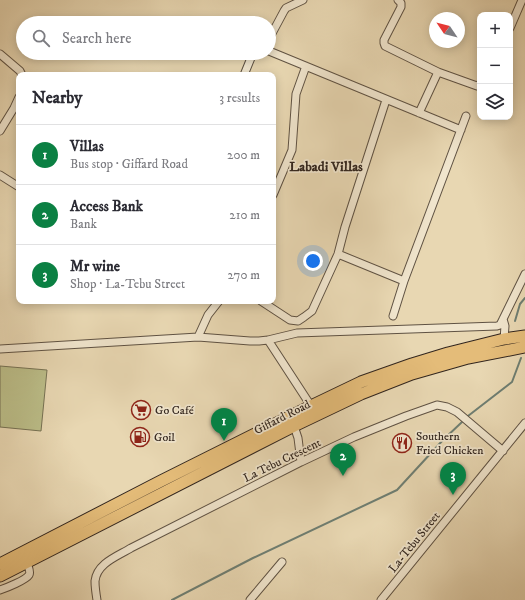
<!DOCTYPE html>
<meta charset="utf-8">
<style>
body{margin:0;font-family:"IM FELL DW Pica",serif;background:#f7f7f7;color:#2b2b33}
.controls{position:absolute;right:12px;top:12px;display:grid;overflow:hidden;border-radius:8px;box-shadow:0 2px 10px #0003}
.controls button{width:36px;height:36px;display:grid;place-items:center;padding:0;border:0;border-bottom:1px solid #e1e1e2;background:#fff;color:#2b2b33;font:20px sans-serif}
.compass{position:absolute;left:429px;top:12px;width:36px;height:36px;border-radius:50%;background:#fff;box-shadow:0 2px 10px #0003;rotate:305deg}
.you{position:absolute;left:313px;top:261px;width:14px;height:14px;margin:-10px;border:3px solid #fff;border-radius:50%;background:#1a73e8;box-shadow:0 0 0 6px #1a73e833}
.badge{display:grid;place-items:center;width:26px;height:26px;border-radius:50%;background:#0b8043;color:#fff;font-size:13px;font-weight:700}
.pin{position:absolute;translate:-50% -33px;filter:drop-shadow(0 1px 2px #0008)}
.pin::after{content:'';position:absolute;top:21px;width:14px;height:12px;background:inherit;clip-path:polygon(0 0,100% 0,50% 100%)}
.list{margin:0;padding:0;list-style:none}
h2{display:flex;justify-content:space-between;align-items:center;height:52px;margin:0;padding:0 16px;font-size:17px}
h2 small{font-size:13px;font-weight:400;color:#7c7c81}
.list li{display:grid;grid-template-columns:26px 1fr auto;gap:12px;align-items:center;box-sizing:border-box;height:60px;padding:0 16px;border-top:1px solid #e1e1e2}
.list b{display:block;font-size:15px;white-space:nowrap}
.list p{margin:0;font-size:13px;white-space:nowrap;color:#7c7c81}
.list em{font-size:13px;font-style:normal;color:#7c7c81}
.icon{flex:none;width:22px;height:22px;fill:none;stroke:currentColor;stroke-width:2;stroke-linecap:round;stroke-linejoin:round}
.map{position:relative;flex:none;width:525px;height:600px;overflow:hidden}
.search{position:absolute;background:#fff;box-shadow:0 2px 10px #0003;left:16px;top:16px;width:260px;height:44px;display:flex;align-items:center;gap:10px;box-sizing:border-box;padding:0 14px;border-radius:22px;color:#7c7c81;font-size:15px}
.panel{position:absolute;background:#fff;box-shadow:0 2px 10px #0003;left:16px;top:72px;width:260px;height:232px;border-radius:8px}
.map>svg:first-child{display:block}
.grass{fill:#bbbd88;stroke:#767153}
.lines{fill:none;stroke-linecap:round;stroke-linejoin:round}
.stream{stroke:#6e7e72;stroke-width:2}
.minor-casing{stroke:#5f5243;stroke-width:9}
.primary-casing{stroke:#31251e;stroke-width:13}
.minor{stroke:#f0e5cd;stroke-width:7}
.primary{stroke:#e4bc79;stroke-width:11}
.labels{text-anchor:middle;stroke-width:3.5;stroke-linejoin:round;paint-order:stroke}
.poi-label{font-size:12px;fill:#31251e;stroke:#f0e5cd;text-anchor:start}
.street-label{font-size:12px;fill:#31251e;stroke:#f0e5cd}
.quarter-label{font-size:14px;font-weight:bold;fill:#31251e;stroke:#f0e5cd}
</style>
<div class="map">
<svg width="525" height="600" viewBox="0 0 525 600">
<rect width="100%" height="100%" fill="#e8d7b2"/>
<filter id="stains"><feTurbulence type="fractalNoise" baseFrequency=".005" numOctaves="4"/><feColorMatrix values="0 0 0 0 .2 0 0 0 0 .09 0 0 0 0 .02 0 0 0 .5 -.17"/></filter>
<radialGradient id="worn" r=".72"><stop offset=".6" stop-color="#630" stop-opacity="0"/><stop offset="1" stop-color="#630" stop-opacity=".3"/></radialGradient>
<!-- grass -->
<path class="grass" d="M0 366 47 370 41 431 0 427Z"/>
<g class="lines">
<!-- stream -->
<path class="stream" d="M515 321 520 304 525 298
M468 416 512 382 521 358
M172 600 253 558 397 490 443 440 462 422"/>
<!-- minor casing -->
<g class="minor-casing">
<path id="minor" d="M398 0 401 3V7L384 40V43L385 46 438 72
M510 28 522 0
M269 39 284 11 286 8 303 0
M269 51 461 130
M0 54 20 71 22 75
M244 75 253 53
M419 113 438 72 477 86 480 84
M0 131 14 108 19 97
M0 175 19 187
M273 195 292 150 296 94 306 66
M338 254 404 281
M261 301 290 320 298 321 304 317 312 311 338 254 345 227 386 100
M393 316 404 281 466 116
M503 319 505 326 504 339
M198 337 208 315 219 301
M268 340 297 333 497 326 500 325 503 319 525 274
M0 349 198 337 250 341H259L268 340 311 406
M294 426 298 438 301 462
M0 590C6 588 26 580 29 575 31 572 28 566 27 563
M97 600C96 594 95 587 95 581 97 563 118 556 131 548L301 462 354 437 406 416 437 405 447 407 457 412 503 451
M250 600 282 562
M381 600 525 423"/>
</g>
<!-- primary casing -->
<g class="primary-casing">
<path id="primary" d="M0 564 161 481 311 406 361 382 412 364 448 353 504 339 525 336
M0 576 294 426 361 394 412 374 468 358 525 347"/>
</g>
<!-- minor -->
<use href="#minor" class="minor"/>
<!-- primary -->
<use href="#primary" class="primary"/>
</g>
<!-- icons -->
<defs>
<g id="supermarket-ring" transform="scale(1)"><circle r="9.5" fill="#f0e5cd" stroke="#8f2418" stroke-width="1.5"/><path d="M-6-5.5h2.5l.6 2H6L4.5 2H-2.5L-4.4-4H-6ZM-1.5 3.2a1.3 1.3 0 1 0 .1 0ZM3 3.2a1.3 1.3 0 1 0 .1 0Z" fill="#8f2418"/></g>
<g id="fuel-ring" transform="scale(1)"><circle r="9.5" fill="#f0e5cd" stroke="#8f2418" stroke-width="1.5"/><path d="M-5.5-6h7V0h2V4h1.3V-2.5L3-4.5l.8-.8L6-3V5H2.5V1h-1V6h-7ZM-4.2-4.7v3.2H.2V-4.7Z" fill="#8f2418"/></g>
<g id="restaurant-ring" transform="scale(1)"><circle r="9.5" fill="#f0e5cd" stroke="#8f2418" stroke-width="1.5"/><path d="M-5-6h1v4h1v-4h1v4h1v-4h1v5L-1.5 .5V6h-2V.5L-5-1ZM5-6V6H3V1.5H1.5Q1.5-4 5-6Z" fill="#8f2418"/></g>
</defs>
<g fill-rule="evenodd">
<use href="#supermarket-ring" x="141" y="410"/>
<use href="#fuel-ring" x="140" y="437"/>
<use href="#restaurant-ring" x="402" y="443"/>
</g>
<g class="labels">
<!-- poi labels -->
<g class="poi-label">
<text x="155" y="414">Go Café</text>
<text x="416" y="440">Southern<tspan x="416" dy="14">Fried Chicken</tspan></text>
<text x="154" y="441">Goil</text>
</g>
<!-- street labels -->
<g class="street-label">
<text transform="translate(282 417) rotate(-27)" y="4">Giffard Road</text>
<text transform="translate(282 460) rotate(-26)" y="4">La Tebu Crescent</text>
<text transform="translate(414 542) rotate(-51)" y="4">La-Tebu Street</text>
</g>
<!-- quarter labels -->
<g class="quarter-label">
<text x="326" y="171">Labadi Villas</text>
</g>
</g>
<rect width="100%" height="100%" filter="url(#stains)"/>
<rect width="100%" height="100%" fill="url(#worn)"/>
</svg>
<div class="controls">
<button>+</button>
<button>−</button>
<button><svg class="icon" aria-label="layers" viewBox="0 0 24 24"><path d="M12 4l9 5-9 5-9-5zM3 14l9 5 9-5"/></svg></button>
</div>
<svg class="compass" viewBox="-18 -18 36 36"><path d="M0-13l5 13h-10z" fill="#e53935"/><path d="M0 13l5-13h-10z" fill="#7c7c81"/></svg>
<div class="you"></div>
<div class="pin badge" style="left:224px;top:441px">1</div>
<div class="pin badge" style="left:343px;top:476px">2</div>
<div class="pin badge" style="left:453px;top:495px">3</div>
<div class="search"><svg class="icon" aria-label="search" viewBox="0 0 24 24"><circle cx="10" cy="10" r="6"/><path d="M15 15l6 6"/></svg>Search here</div>
<section class="panel">
<h2>Nearby<small>3 results</small></h2>
<ul class="list">
<li><span class="badge">1</span><div><b>Villas</b><p>Bus stop · Giffard Road</p></div><em>200 m</em></li>
<li><span class="badge">2</span><div><b>Access Bank</b><p>Bank</p></div><em>210 m</em></li>
<li><span class="badge">3</span><div><b>Mr wine</b><p>Shop · La-Tebu Street</p></div><em>270 m</em></li>
</ul>
</section>
</div>
